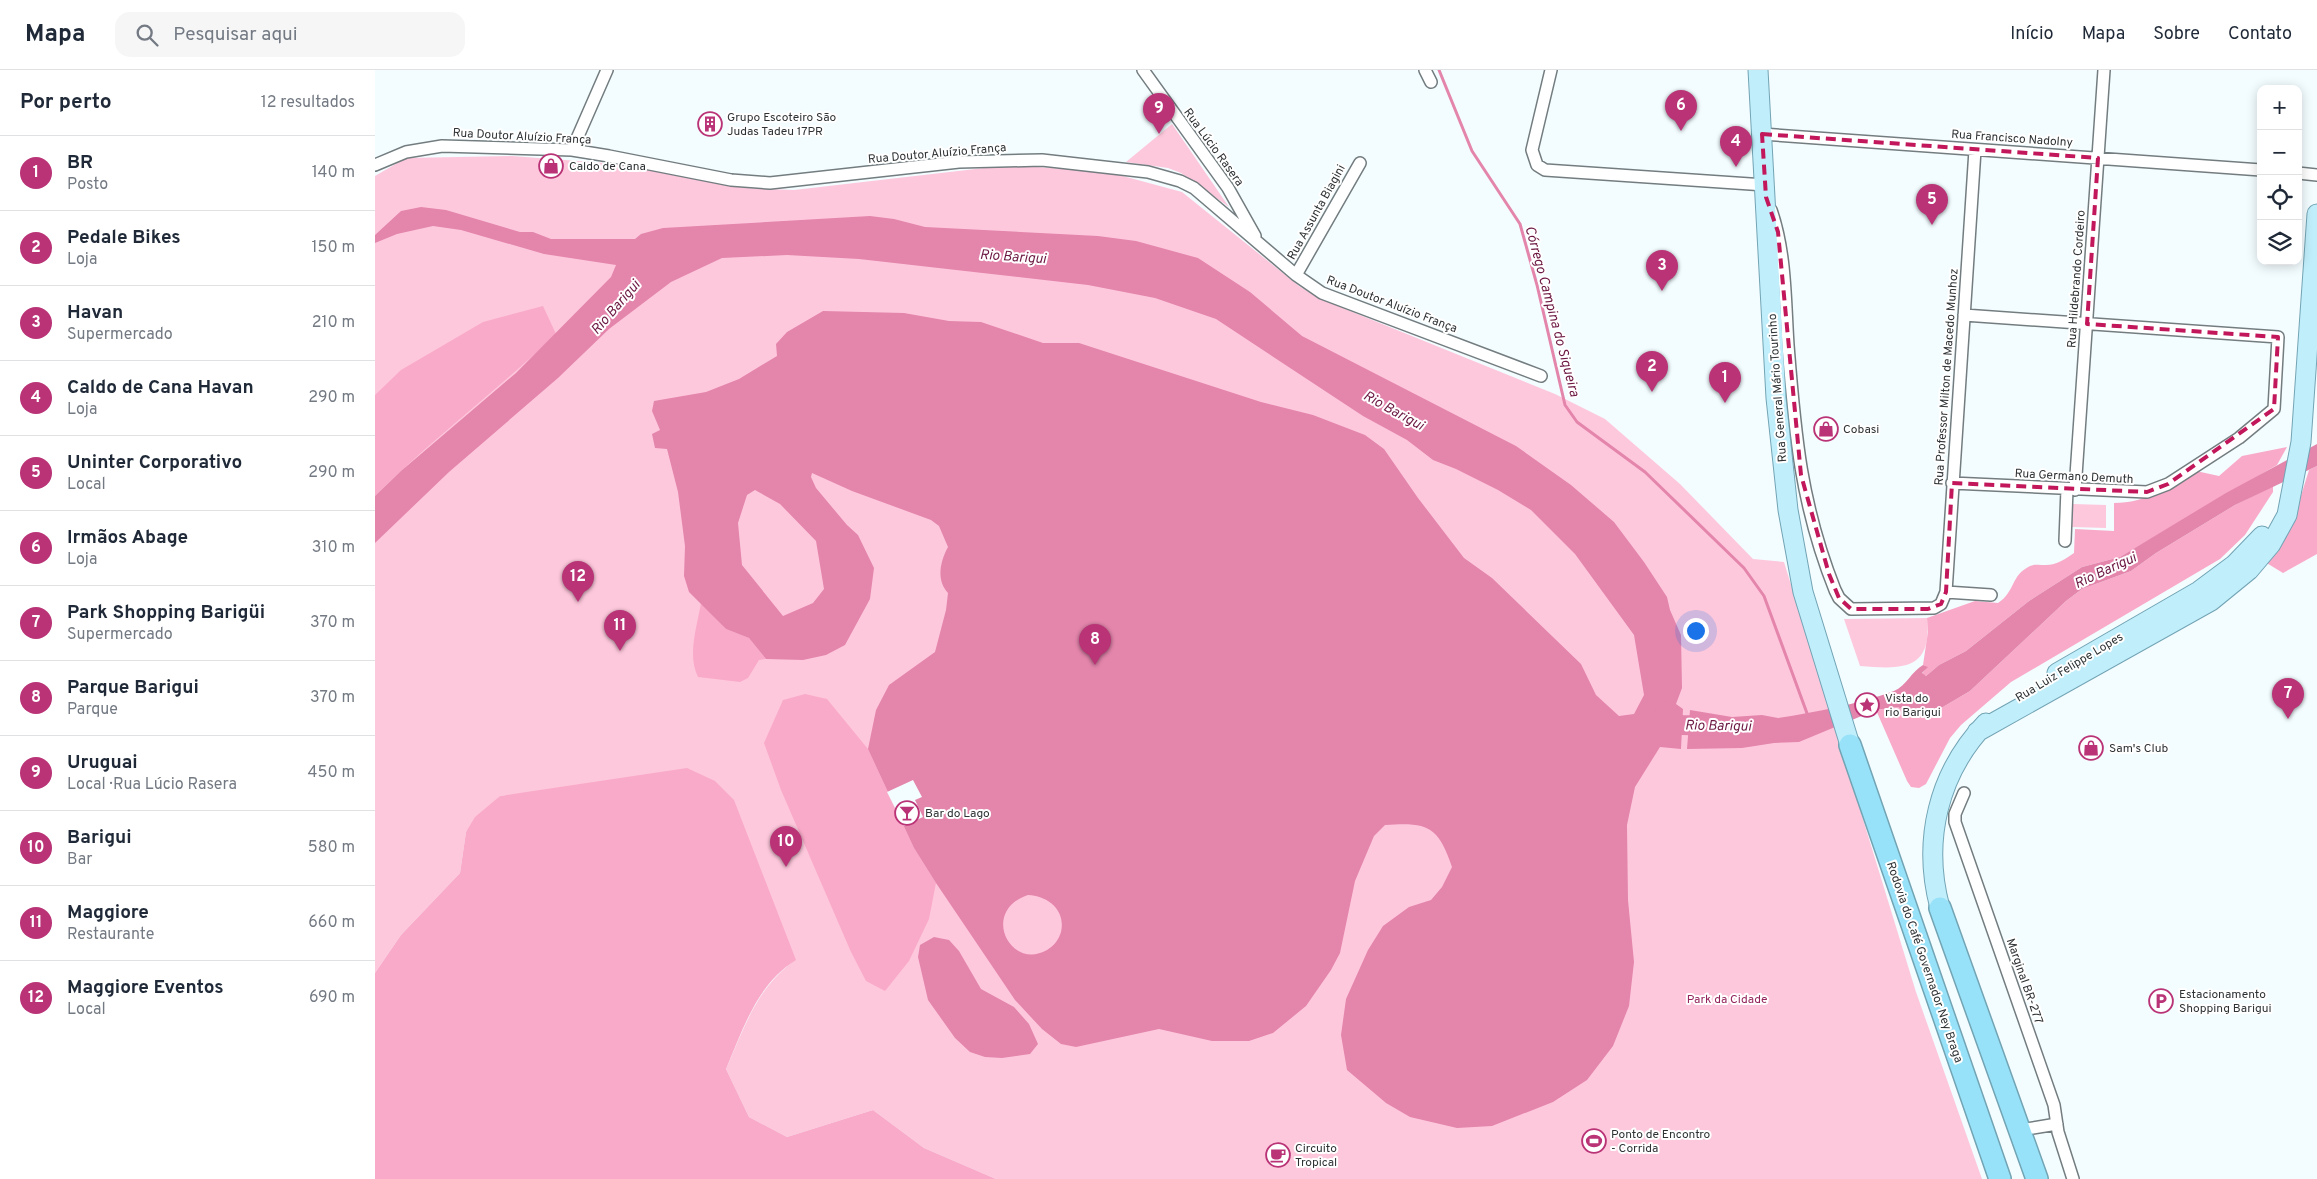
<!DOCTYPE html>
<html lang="pt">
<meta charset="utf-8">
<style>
body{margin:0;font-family:Overpass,sans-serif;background:#f6f6f7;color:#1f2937}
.controls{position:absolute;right:15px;top:15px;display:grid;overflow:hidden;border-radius:10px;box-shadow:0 2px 12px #0003}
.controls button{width:45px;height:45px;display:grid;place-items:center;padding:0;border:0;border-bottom:1px solid #e0e1e3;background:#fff;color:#1f2937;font:25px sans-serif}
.you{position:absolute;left:1320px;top:560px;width:18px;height:18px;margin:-12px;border:4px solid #fff;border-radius:50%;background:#1a73e8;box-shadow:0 0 0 8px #1a73e833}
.badge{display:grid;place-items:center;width:32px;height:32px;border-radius:50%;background:#b93376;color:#fff;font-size:16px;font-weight:700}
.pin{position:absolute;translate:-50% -41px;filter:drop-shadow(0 1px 2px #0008)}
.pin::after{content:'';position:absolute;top:26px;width:18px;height:15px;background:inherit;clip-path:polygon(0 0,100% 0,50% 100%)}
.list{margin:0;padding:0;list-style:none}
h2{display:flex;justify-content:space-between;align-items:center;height:65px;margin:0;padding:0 20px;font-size:21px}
h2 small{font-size:16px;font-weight:400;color:#747a83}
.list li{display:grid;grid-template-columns:32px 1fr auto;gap:15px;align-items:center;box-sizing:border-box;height:75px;padding:0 20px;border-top:1px solid #e0e1e3}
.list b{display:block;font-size:19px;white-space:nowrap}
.list p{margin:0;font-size:16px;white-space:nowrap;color:#747a83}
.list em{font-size:16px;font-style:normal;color:#747a83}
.icon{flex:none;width:28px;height:28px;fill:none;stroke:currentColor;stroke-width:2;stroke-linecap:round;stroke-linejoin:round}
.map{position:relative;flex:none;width:1942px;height:1109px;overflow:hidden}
header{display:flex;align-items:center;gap:30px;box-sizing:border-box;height:70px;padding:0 25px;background:#fff;border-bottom:1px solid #e0e1e3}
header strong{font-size:24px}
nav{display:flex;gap:28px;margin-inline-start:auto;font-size:18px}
.search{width:350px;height:45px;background:#f6f6f7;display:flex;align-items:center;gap:12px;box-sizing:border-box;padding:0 18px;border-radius:15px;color:#747a83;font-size:19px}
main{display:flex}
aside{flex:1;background:#fff}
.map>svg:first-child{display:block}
.green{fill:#fec8dc}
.forest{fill:#f9aac8}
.water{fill:#e485ac;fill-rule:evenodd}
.pier{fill:#f3fcff}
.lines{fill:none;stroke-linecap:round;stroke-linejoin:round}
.stream{stroke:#e485ac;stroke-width:3}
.river{stroke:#e485ac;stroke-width:20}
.minor-casing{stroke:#737d80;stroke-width:14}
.primary-casing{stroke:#72a4b4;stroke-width:21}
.motorway-casing{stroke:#72a4b4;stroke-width:24}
.minor{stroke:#fff;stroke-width:11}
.primary{stroke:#c1eefb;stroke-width:19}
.motorway{stroke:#97e2f9;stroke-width:21}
.marked{fill:none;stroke:#c2185b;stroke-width:4;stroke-dasharray:10 6;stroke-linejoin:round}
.labels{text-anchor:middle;stroke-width:4;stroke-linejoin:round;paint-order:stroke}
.poi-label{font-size:12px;fill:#2e3234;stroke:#fff;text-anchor:start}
.street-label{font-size:12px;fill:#2e3234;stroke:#fff}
.park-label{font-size:12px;fill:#94255c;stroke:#fff}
.water-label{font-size:14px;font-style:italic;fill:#6d1943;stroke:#fff}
</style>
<header>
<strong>Mapa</strong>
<div class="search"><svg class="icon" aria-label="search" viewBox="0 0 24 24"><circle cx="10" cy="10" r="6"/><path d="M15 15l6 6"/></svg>Pesquisar aqui</div>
<nav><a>Início</a><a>Mapa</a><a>Sobre</a><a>Contato</a></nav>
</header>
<main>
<aside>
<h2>Por perto<small>12 resultados</small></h2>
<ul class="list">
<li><span class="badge">1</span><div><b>BR</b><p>Posto</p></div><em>140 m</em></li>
<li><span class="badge">2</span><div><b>Pedale Bikes</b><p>Loja</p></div><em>150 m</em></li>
<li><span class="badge">3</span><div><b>Havan</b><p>Supermercado</p></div><em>210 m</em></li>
<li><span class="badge">4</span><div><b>Caldo de Cana Havan</b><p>Loja</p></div><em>290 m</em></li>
<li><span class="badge">5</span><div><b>Uninter Corporativo</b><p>Local</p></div><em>290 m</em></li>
<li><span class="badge">6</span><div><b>Irmãos Abage</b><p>Loja</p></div><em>310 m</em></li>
<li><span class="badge">7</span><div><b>Park Shopping Barigüi</b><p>Supermercado</p></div><em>370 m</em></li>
<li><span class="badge">8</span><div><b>Parque Barigui</b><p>Parque</p></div><em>370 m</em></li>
<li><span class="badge">9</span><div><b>Uruguai</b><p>Local · Rua Lúcio Rasera</p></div><em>450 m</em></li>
<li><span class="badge">10</span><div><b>Barigui</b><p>Bar</p></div><em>580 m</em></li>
<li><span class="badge">11</span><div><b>Maggiore</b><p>Restaurante</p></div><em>660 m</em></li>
<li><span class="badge">12</span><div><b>Maggiore Eventos</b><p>Local</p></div><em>690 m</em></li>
</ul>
</aside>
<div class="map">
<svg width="1942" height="1109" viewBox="0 0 1942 1109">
<rect width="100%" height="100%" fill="#f3fcff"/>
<!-- green -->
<path class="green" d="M797 54 854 137 806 103 793 98 751 92Z
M137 86 243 94 370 118 419 120 635 95 733 102 807 122 924 216 943 228 1180 324 1230 349 1305 414 1378 489 1409 492 1541 922 1607 1109H621L549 1078 498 1040 412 1067 374 1047 351 999C370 956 381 919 420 890L189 718 125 726 91 762 85 803 26 865 0 903V106L31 88Z
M1698 434 1731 435V458L1697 457Z
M1552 548C1558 602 1525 599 1485 596L1469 549Z"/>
<!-- forest -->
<path class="forest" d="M168 236 181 264C123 320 57 369 0 426V325L26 300 108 252Z
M1912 377 1902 395 1745 487 1707 497 1654 531 1591 581 1564 595 1551 606 1547 604 1552 597 1548 595 1553 562 1552 548 1600 531 1623 533C1641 521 1635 506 1655 496 1660 494 1665 495 1671 495 1682 495 1690 489 1699 483L1700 459 1739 461V433C1771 433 1795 417 1821 401L1844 406 1867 386Z
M1942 396V484L1908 503 1890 492 1920 445 1934 400Z
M1898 416V422L1870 465 1845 489 1636 612 1586 655 1575 668 1551 714 1544 718 1536 717 1532 711 1501 640 1523 637 1532 642 1556 644 1595 621 1691 531 1707 519 1756 501 1781 483 1860 435Z
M326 533 351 559 374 568 391 589 384 590 373 608 365 612 323 607C312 585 322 557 326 533Z
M430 624 452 629 493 679 539 778 561 813 554 849 534 891 510 921 491 911 476 882 406 720 389 673 408 630Z
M312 698 340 711 359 730 421 890C382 914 368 959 351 999L374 1047 412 1067 498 1040 549 1078 621 1109H0V903L26 865 85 803 91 762 100 747 125 726Z"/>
<!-- water -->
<path class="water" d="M46 137 71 140 145 162H158L176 169H260L266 164 288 158 495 146 519 149 550 157 723 166 761 171 823 188 875 222 927 266 1141 376 1196 415 1239 452 1269 492 1292 527 1295 540 1306 565 1307 618 1301 634 1308 639 1306 679 1285 677 1260 717 1252 755 1253 830 1259 892 1254 936 1238 976 1212 1010 1178 1032 1117 1056 1082 1058 1035 1047 1011 1033 972 1000 966 965 971 929 993 880 1008 856 1034 837 1056 830 1067 817 1077 797C1063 756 1053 752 1010 755L999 766 980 811 965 883 956 900 931 936 898 963 874 971H837L784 959 701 977 686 974 667 959 640 930 561 813 539 778 493 679 501 640 514 615 560 582 571 540 573 523C561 510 565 492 573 477L564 456 556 450 477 421 437 403 436 407 441 418 472 455 483 465 499 498 495 529 470 575 451 585 428 590 391 589 374 568 351 559 314 522 309 506 310 476 303 422 292 379 280 378 277 364 285 360 277 341 279 331 331 322 364 309 402 286 401 274 412 262 448 241 529 243 574 251 606 252 668 273H704L886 332 938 345 990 365 1009 379 1043 428 1089 488 1117 508 1206 594 1221 625 1244 646 1259 644 1269 625 1259 565 1200 484 1156 440 1123 420 1081 399 1058 390 1032 370 988 346 841 249 780 228 713 215 484 189 412 185 347 188 296 212 234 259 183 308 74 402 0 473V426L26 401 141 303 236 207 241 195 169 184 86 160 58 156 22 164 0 173V165L26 141ZM380 420 405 434 441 471 449 519 438 533 408 546 367 495 363 453 372 425ZM653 825C673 826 691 840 686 862 684 869 679 876 672 880 635 901 605 841 653 825Z
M1942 374V396L1860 435 1781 483 1756 501 1707 519 1691 531 1595 621 1556 644 1546 645 1532 642 1523 637 1501 640 1424 672 1399 673 1367 678 1312 679 1315 640 1357 647 1387 645 1403 648C1442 642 1483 634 1519 621 1531 616 1537 601 1548 595L1553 597 1547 603 1551 606 1564 595 1591 581 1654 531 1707 497 1745 487 1851 423Z
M559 867 574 870 584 881 606 919 639 937 654 954 663 974 655 984 627 988 610 987 595 982 580 968 553 930 543 887 545 875Z"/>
<!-- pier -->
<path class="pier" d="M538 710 547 727 540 730 548 747 529 756 512 722Z"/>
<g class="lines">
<!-- stream -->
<path class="stream" d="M1064 0 1097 81 1145 154 1162 215 1190 335 1202 352 1270 402 1369 498 1389 526 1433 646"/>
<!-- river -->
<path class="river" d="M1290 641 1291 652 1307 655 1341 656"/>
<!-- minor casing -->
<g class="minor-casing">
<path id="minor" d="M768 0 853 118 880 166
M1050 0 1056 12
M1176 0 1157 80 1162 95 1170 100 1390 115
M1387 64 1886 100
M197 80 232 0
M0 95 31 82 67 76 197 80 234 86 356 110 395 113 584 92 667 90 773 102 805 111 819 118 921 205 947 223 1166 306
M1923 103 1942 105
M1396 140C1411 183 1410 230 1413 275 1420 365 1426 435 1460 520L1464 528 1476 539 1559 538 1566 534 1571 522 1600 80
M921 205 985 93
M1577 413 1772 422 1793 414 1864 368 1899 339 1903 267 1589 245
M1700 420 1729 0
M1690 471 1692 419
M1571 522 1616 525
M1589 723 1580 744V752L1679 1035 1683 1062 1698 1109
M1645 1060 1682 1054"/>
</g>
<!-- primary casing -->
<g class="primary-casing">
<path id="primary" d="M1383 0 1401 328 1413 440 1428 522 1475 675
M1682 603 1824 521 1859 495 1887 466
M1602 662 1836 531 1874 500 1896 474 1912 445 1926 372 1942 144
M1565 838C1547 771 1563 703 1611 653"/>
</g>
<!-- motorway casing -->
<g class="motorway-casing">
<path id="motorway" d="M1475 675 1625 1109
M1565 838 1662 1109"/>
</g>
<!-- minor -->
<use href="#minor" class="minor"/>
<!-- primary -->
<use href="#primary" class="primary"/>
<!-- motorway -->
<use href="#motorway" class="motorway"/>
</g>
<!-- marked area -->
<path class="marked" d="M1387 64 1723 88 1712 254 1903 267 1899 339 1793 414 1772 422 1577 413 1571 522 1566 534 1553 539H1476L1464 528 1454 504 1426 405 1403 162 1391 127Z"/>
<!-- icons -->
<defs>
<g id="building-ring" transform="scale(1.25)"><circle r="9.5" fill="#fff" stroke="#b93376" stroke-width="1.5"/><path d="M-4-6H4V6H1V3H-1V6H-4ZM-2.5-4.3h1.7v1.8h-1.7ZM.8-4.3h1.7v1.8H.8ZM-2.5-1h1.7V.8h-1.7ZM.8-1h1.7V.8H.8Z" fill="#b93376"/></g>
<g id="shop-ring" transform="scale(1.25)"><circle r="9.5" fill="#fff" stroke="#b93376" stroke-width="1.5"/><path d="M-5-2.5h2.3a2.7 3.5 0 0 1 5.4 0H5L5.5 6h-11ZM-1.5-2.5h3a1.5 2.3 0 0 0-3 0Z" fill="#b93376"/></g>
<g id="sight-ring" transform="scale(1.25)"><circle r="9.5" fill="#fff" stroke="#b93376" stroke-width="1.5"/><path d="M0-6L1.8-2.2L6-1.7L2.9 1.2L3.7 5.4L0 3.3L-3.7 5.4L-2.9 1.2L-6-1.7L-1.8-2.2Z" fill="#b93376"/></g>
<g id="bar-ring" transform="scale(1.25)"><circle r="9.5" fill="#fff" stroke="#b93376" stroke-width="1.5"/><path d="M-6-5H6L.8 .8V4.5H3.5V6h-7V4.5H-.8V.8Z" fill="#b93376"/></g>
<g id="parking-ring" transform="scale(1.25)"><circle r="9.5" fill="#fff" stroke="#b93376" stroke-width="1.5"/><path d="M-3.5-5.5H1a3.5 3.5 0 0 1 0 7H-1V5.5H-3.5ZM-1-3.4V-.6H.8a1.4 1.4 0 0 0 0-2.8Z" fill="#b93376"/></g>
<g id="stadium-ring" transform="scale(1.25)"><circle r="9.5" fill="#fff" stroke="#b93376" stroke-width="1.5"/><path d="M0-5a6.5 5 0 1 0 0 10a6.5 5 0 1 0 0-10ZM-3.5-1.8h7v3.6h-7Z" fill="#b93376"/></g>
<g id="cafe-ring" transform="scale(1.25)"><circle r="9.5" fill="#fff" stroke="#b93376" stroke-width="1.5"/><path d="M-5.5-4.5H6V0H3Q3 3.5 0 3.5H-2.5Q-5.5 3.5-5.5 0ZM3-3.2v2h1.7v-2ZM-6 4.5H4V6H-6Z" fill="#b93376"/></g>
</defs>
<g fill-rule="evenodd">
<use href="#building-ring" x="335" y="54"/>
<use href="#shop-ring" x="176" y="96"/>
<use href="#shop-ring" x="1451" y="359"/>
<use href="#sight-ring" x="1492" y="635"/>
<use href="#shop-ring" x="1716" y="678"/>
<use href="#bar-ring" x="532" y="743"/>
<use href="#parking-ring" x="1786" y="931"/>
<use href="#stadium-ring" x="1219" y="1071"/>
<use href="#cafe-ring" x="903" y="1085"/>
</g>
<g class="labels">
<!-- poi labels -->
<g class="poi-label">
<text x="352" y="51">Grupo Escoteiro São<tspan x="352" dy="14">Judas Tadeu 17PR</tspan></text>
<text x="194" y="100">Caldo de Cana</text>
<text x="1468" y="363">Cobasi</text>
<text x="1510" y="632">Vista do<tspan x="1510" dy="14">rio Barigui</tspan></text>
<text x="1734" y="682">Sam's Club</text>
<text x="550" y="747">Bar do Lago</text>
<text x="1804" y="928">Estacionamento<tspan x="1804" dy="14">Shopping Barigui</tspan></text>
<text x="1236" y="1068">Ponto de Encontro<tspan x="1236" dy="14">- Corrida</tspan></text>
<text x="920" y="1082">Circuito<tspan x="920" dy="14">Tropical</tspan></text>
</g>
<!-- street labels -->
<g class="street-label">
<text transform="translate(147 66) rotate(3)" y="4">Rua Doutor Aluízio França</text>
<text transform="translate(1637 68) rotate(4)" y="4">Rua Francisco Nadolny</text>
<text transform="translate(839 77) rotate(54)" y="4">Rua Lúcio Rasera</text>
<text transform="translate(562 83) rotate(-5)" y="4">Rua Doutor Aluízio França</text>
<text transform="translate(941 142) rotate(-61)" y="4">Rua Assunta Biagini</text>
<text transform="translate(1701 209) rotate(-86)" y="4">Rua Hildebrando Cordeiro</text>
<text transform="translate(1017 234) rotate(21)" y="4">Rua Doutor Aluízio França</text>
<text transform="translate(1571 307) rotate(-86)" y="4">Rua Professor Milton de Macedo Munhoz</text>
<text transform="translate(1402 318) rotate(-94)" y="4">Rua General Mário Tourinho</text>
<text transform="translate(1699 406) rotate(3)" y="4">Rua Germano Demuth</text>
<text transform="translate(1694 597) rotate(-31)" y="4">Rua Luiz Felippe Lopes</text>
<text transform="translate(1550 892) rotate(71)" y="4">Rodovia do Café Governador Ney Braga</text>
<text transform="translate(1650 911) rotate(71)" y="4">Marginal BR-277</text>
</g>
<!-- park labels -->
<g class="park-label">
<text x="1352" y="933">Park da Cidade</text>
</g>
<!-- water labels -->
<g class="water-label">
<text transform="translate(638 186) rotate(4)" y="5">Rio Barigui</text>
<text transform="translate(240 237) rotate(-49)" y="5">Rio Barigui</text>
<text transform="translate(1178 241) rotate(75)" y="5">Córrego Campina do Siqueira</text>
<text transform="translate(1019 340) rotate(29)" y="5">Rio Barigui</text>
<text transform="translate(1730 500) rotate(-25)" y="5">Rio Barigui</text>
<text transform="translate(1343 655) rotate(1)" y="5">Rio Barigui</text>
</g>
</g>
</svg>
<div class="controls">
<button>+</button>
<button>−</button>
<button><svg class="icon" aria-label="locate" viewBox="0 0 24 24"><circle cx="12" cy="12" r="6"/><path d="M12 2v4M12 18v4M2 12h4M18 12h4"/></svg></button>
<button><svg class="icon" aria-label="layers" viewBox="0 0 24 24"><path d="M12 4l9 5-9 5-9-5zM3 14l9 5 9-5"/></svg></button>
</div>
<div class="you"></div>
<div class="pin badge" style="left:1350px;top:333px">1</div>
<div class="pin badge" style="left:1277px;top:322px">2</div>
<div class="pin badge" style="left:1287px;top:221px">3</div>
<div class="pin badge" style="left:1361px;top:97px">4</div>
<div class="pin badge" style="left:1557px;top:155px">5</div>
<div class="pin badge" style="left:1306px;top:61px">6</div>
<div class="pin badge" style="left:1913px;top:649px">7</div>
<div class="pin badge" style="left:720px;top:595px">8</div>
<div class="pin badge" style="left:784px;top:64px">9</div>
<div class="pin badge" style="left:411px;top:797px">10</div>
<div class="pin badge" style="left:245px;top:581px">11</div>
<div class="pin badge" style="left:203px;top:532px">12</div>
</div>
</main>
